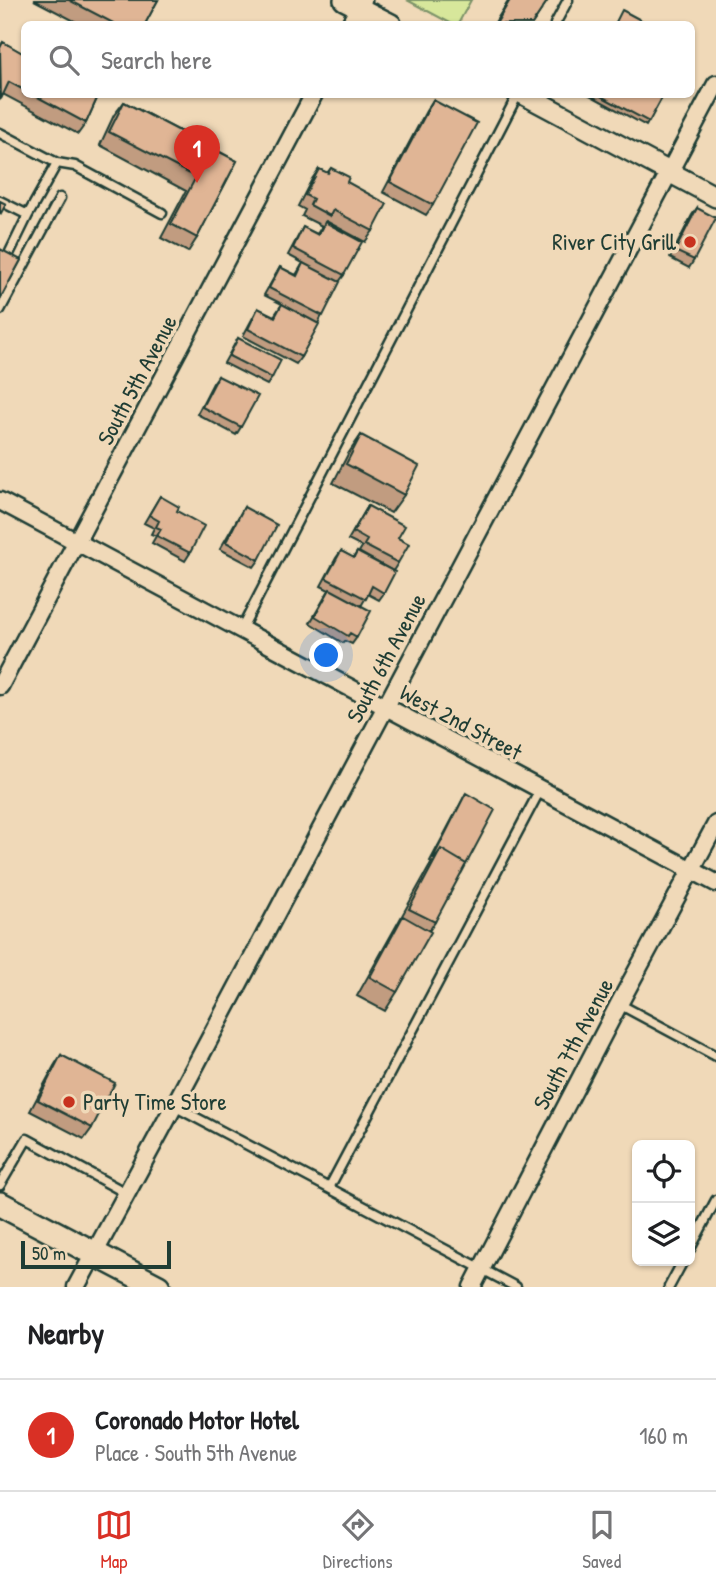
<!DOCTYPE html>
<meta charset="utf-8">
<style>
body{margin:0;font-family:"Patrick Hand",sans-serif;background:#f6f6f6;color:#202124}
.controls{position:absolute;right:21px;bottom:21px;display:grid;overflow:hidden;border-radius:10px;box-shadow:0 2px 5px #0004}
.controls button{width:63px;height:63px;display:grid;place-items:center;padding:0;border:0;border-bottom:2px solid #e0e0e0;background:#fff;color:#202124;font:35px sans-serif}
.scale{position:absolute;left:21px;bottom:18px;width:150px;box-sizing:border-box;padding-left:7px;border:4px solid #1f3d34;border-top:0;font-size:19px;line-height:24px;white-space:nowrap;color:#1f3d34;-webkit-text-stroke:5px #f0d9b8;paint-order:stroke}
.you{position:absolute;left:327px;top:656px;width:24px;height:24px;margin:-18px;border:5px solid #fff;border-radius:50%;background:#1a73e8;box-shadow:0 0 0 10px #1a73e833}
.badge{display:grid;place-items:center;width:46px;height:46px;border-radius:50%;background:#d93025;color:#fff;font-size:23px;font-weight:700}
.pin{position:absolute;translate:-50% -58px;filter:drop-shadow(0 2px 4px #0008)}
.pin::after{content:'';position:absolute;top:37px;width:24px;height:21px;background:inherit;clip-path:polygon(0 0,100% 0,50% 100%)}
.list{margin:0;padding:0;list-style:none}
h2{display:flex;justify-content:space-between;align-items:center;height:91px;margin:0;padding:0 28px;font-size:30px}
h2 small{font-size:23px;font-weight:400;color:#757577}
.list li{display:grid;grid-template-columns:46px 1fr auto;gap:21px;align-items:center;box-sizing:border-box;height:112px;padding:0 28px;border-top:2px solid #e0e0e0}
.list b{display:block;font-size:26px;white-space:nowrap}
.list p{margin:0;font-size:23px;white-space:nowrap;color:#757577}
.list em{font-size:23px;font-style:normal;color:#757577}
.icon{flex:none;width:38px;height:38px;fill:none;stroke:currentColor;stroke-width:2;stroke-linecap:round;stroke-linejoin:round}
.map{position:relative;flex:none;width:716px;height:1287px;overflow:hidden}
.search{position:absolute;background:#fff;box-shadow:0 2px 5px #0004;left:21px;right:21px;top:21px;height:77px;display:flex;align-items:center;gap:18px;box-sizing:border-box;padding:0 24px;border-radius:10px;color:#757577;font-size:26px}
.sheet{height:203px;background:#fff}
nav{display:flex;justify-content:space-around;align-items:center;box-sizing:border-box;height:98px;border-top:2px solid #e0e0e0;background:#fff;font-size:19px;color:#757577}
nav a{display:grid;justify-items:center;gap:4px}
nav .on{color:#d93025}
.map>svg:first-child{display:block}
.green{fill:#d7e79b;stroke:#7b9268;stroke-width:2}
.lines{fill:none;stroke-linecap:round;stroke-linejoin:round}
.service-casing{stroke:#1f3d34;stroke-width:13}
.minor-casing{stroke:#1f3d34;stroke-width:21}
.tertiary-casing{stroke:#1f3d34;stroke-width:24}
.secondary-casing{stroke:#1f3d34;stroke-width:28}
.service{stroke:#f0d9b8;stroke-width:8}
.minor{stroke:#f0d9b8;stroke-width:16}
.tertiary{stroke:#f0d9b8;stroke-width:19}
.secondary{stroke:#f0d9b8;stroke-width:23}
.wall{fill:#c19c80;stroke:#1f3d34;stroke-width:2}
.building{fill:#e0b595;stroke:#1f3d34;stroke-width:2}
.poi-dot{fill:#c8321e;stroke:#f0d9b8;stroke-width:2.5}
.labels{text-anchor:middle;stroke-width:7;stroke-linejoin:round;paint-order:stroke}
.poi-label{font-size:23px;fill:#1f3d34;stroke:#f0d9b8;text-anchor:end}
.street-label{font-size:23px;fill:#1f3d34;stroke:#f0d9b8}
</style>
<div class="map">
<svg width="716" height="1287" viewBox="0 0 716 1287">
<rect width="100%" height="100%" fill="#f0d9b8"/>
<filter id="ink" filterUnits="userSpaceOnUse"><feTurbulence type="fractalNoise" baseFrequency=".0143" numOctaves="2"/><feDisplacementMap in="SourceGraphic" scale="14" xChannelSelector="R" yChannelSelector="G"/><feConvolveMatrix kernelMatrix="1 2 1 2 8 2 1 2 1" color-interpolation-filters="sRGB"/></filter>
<g filter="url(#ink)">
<!-- green -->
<path class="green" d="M407 0H471L458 24H452Z"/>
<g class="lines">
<!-- service casing -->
<g class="service-casing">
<path id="service" d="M555 24 568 0
M0 133 57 163 75 166 162 213
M0 201 28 215 57 163
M9 254 28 215
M0 310 60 198
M241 630 518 94
M619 1004 716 1056
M174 1106 516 1287
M0 1185 27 1139 126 1193
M329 1188 540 790
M690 1249 716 1200
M669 1287 683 1261"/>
</g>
<!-- minor casing -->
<g class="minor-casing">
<path id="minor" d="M350 24 363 0
M0 501 716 883
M0 686 314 94
M76 1287 174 1106 716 84
M472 1287 619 1004 716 824"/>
</g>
<!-- tertiary casing -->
<g class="tertiary-casing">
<path id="tertiary" d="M344 0 391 24
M523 94 716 197"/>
</g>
<!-- secondary casing -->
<g class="secondary-casing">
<path id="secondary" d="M0 1204 158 1287"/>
</g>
<!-- service -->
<use href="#service" class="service"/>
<!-- minor -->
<use href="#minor" class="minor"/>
<!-- tertiary -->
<use href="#tertiary" class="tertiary"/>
<!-- secondary -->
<use href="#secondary" class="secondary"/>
</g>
<!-- wall -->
<path class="wall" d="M34 0H158L145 24H80Z
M509 0H548L532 24H494Z
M3 42 24 54V94H99L86 123 78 134 3 94 0 100V46Z
M588 94H664L646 126Z
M433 100V205L426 215 383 192 426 111Z
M124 102 237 161 197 238 188 252 161 238 186 191 100 145 114 115Z
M331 168 347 182 373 231 365 242 326 221 325 222 344 275 339 282 301 357 296 364 243 336 258 308 274 316 282 304 264 295 280 267 296 275 303 263 288 255 303 227 317 234 322 226 302 216 305 210 298 206 312 179 319 169 327 173Z
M697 208 694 260 689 268 670 258 692 215Z
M238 338 272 378 267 385 224 363Z
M218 376 241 427 236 435 197 414 213 383Z
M361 435 404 495 391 513 333 483 348 454Z
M160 496 177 511 190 553 185 561 152 543 156 536 151 534 154 528 144 523Z
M368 506 398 538V563L393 571 359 552 362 547 348 540Z
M244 507 259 560 254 567 220 549Z
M341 551 353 558 357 552 384 593 379 600 368 594 361 606 357 637 352 644 345 641 343 643 310 623 329 590 321 586 336 558Z
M466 793 435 922 429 931 397 992 385 1011 357 996 432 862 430 861Z
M61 1055 92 1128 84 1139 30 1111 54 1066Z"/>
<!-- building -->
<path class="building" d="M69 0H158L145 24H115Z
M510 0H548L532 24H496Z
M622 10 648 24H615Z
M3 42 24 54V90L9 82 1 99 0 48Z
M32 94H99L86 123Z
M597 94H664L649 122Z
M433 100 477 123 433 205 390 182Z
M124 102 237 161 197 238 171 224 196 177 109 132Z
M331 168 349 177 347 182 387 204 373 231 333 210 330 216 310 205 313 199 305 195 319 169 328 173Z
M0 201 6 204 0 215Z
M697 208 716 218 694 260 675 251Z
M325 222 362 242 344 275 293 248 303 227 318 235Z
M0 249 21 260 0 299Z
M303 263 340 282 323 316 269 288 280 267 297 276Z
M282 304 319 324 301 357 248 329 258 308 275 317Z
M238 338 281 360 272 378 229 356Z
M218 376 258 396 241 427 202 407Z
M361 435 419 466 404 495 346 464Z
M160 496 179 507 177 511 204 526 190 553 157 536 161 529 156 527 159 521 149 515Z
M368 506 405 526 398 538 409 544 398 563 364 545 367 540 353 532Z
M244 507 277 525 259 560 226 542Z
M341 551 354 558 357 552 395 572 384 593 372 586 366 599 326 578Z
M330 589 371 611 357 637 350 633 348 636 315 616Z
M466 793 495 810 461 874 466 864 441 849 434 859 433 858Z
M441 849 466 864 435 922 409 909Z
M403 916 431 932 397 992 370 977Z
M61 1055 115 1083 92 1128 38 1100Z"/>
</g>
<!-- markers -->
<g class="poi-dot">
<circle cx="690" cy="242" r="7"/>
<circle cx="69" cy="1102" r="7"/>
</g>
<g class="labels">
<!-- poi labels -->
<g class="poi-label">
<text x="676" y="250">River City Grill</text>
<text x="83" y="1110" text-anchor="start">Party Time Store</text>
</g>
<!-- street labels -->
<g class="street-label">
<text transform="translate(137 380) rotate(-62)" y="8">South 5th Avenue</text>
<text transform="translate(386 658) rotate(-62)" y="8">South 6th Avenue</text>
<text transform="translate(461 722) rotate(28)" y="8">West 2nd Street</text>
<text transform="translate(573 1044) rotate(-62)" y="8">South 7th Avenue</text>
</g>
</g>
</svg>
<div class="controls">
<button><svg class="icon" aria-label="locate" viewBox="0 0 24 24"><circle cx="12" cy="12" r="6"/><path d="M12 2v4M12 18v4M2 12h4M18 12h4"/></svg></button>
<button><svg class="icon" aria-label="layers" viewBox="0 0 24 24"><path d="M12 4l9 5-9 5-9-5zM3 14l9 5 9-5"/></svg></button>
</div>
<div class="scale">50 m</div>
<div class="you"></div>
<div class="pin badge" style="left:197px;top:183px">1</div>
<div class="search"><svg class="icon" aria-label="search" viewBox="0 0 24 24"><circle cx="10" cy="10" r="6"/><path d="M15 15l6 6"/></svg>Search here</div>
</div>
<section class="sheet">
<h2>Nearby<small></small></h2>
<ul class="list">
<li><span class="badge">1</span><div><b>Coronado Motor Hotel</b><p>Place · South 5th Avenue</p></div><em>160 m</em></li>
</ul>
</section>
<nav>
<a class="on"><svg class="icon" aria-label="map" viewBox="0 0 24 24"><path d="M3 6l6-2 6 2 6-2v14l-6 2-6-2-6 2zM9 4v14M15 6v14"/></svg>Map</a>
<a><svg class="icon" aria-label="directions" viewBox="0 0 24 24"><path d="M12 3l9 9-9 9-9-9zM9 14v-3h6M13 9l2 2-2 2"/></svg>Directions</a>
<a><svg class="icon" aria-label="saved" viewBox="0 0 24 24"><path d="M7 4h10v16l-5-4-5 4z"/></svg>Saved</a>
</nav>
